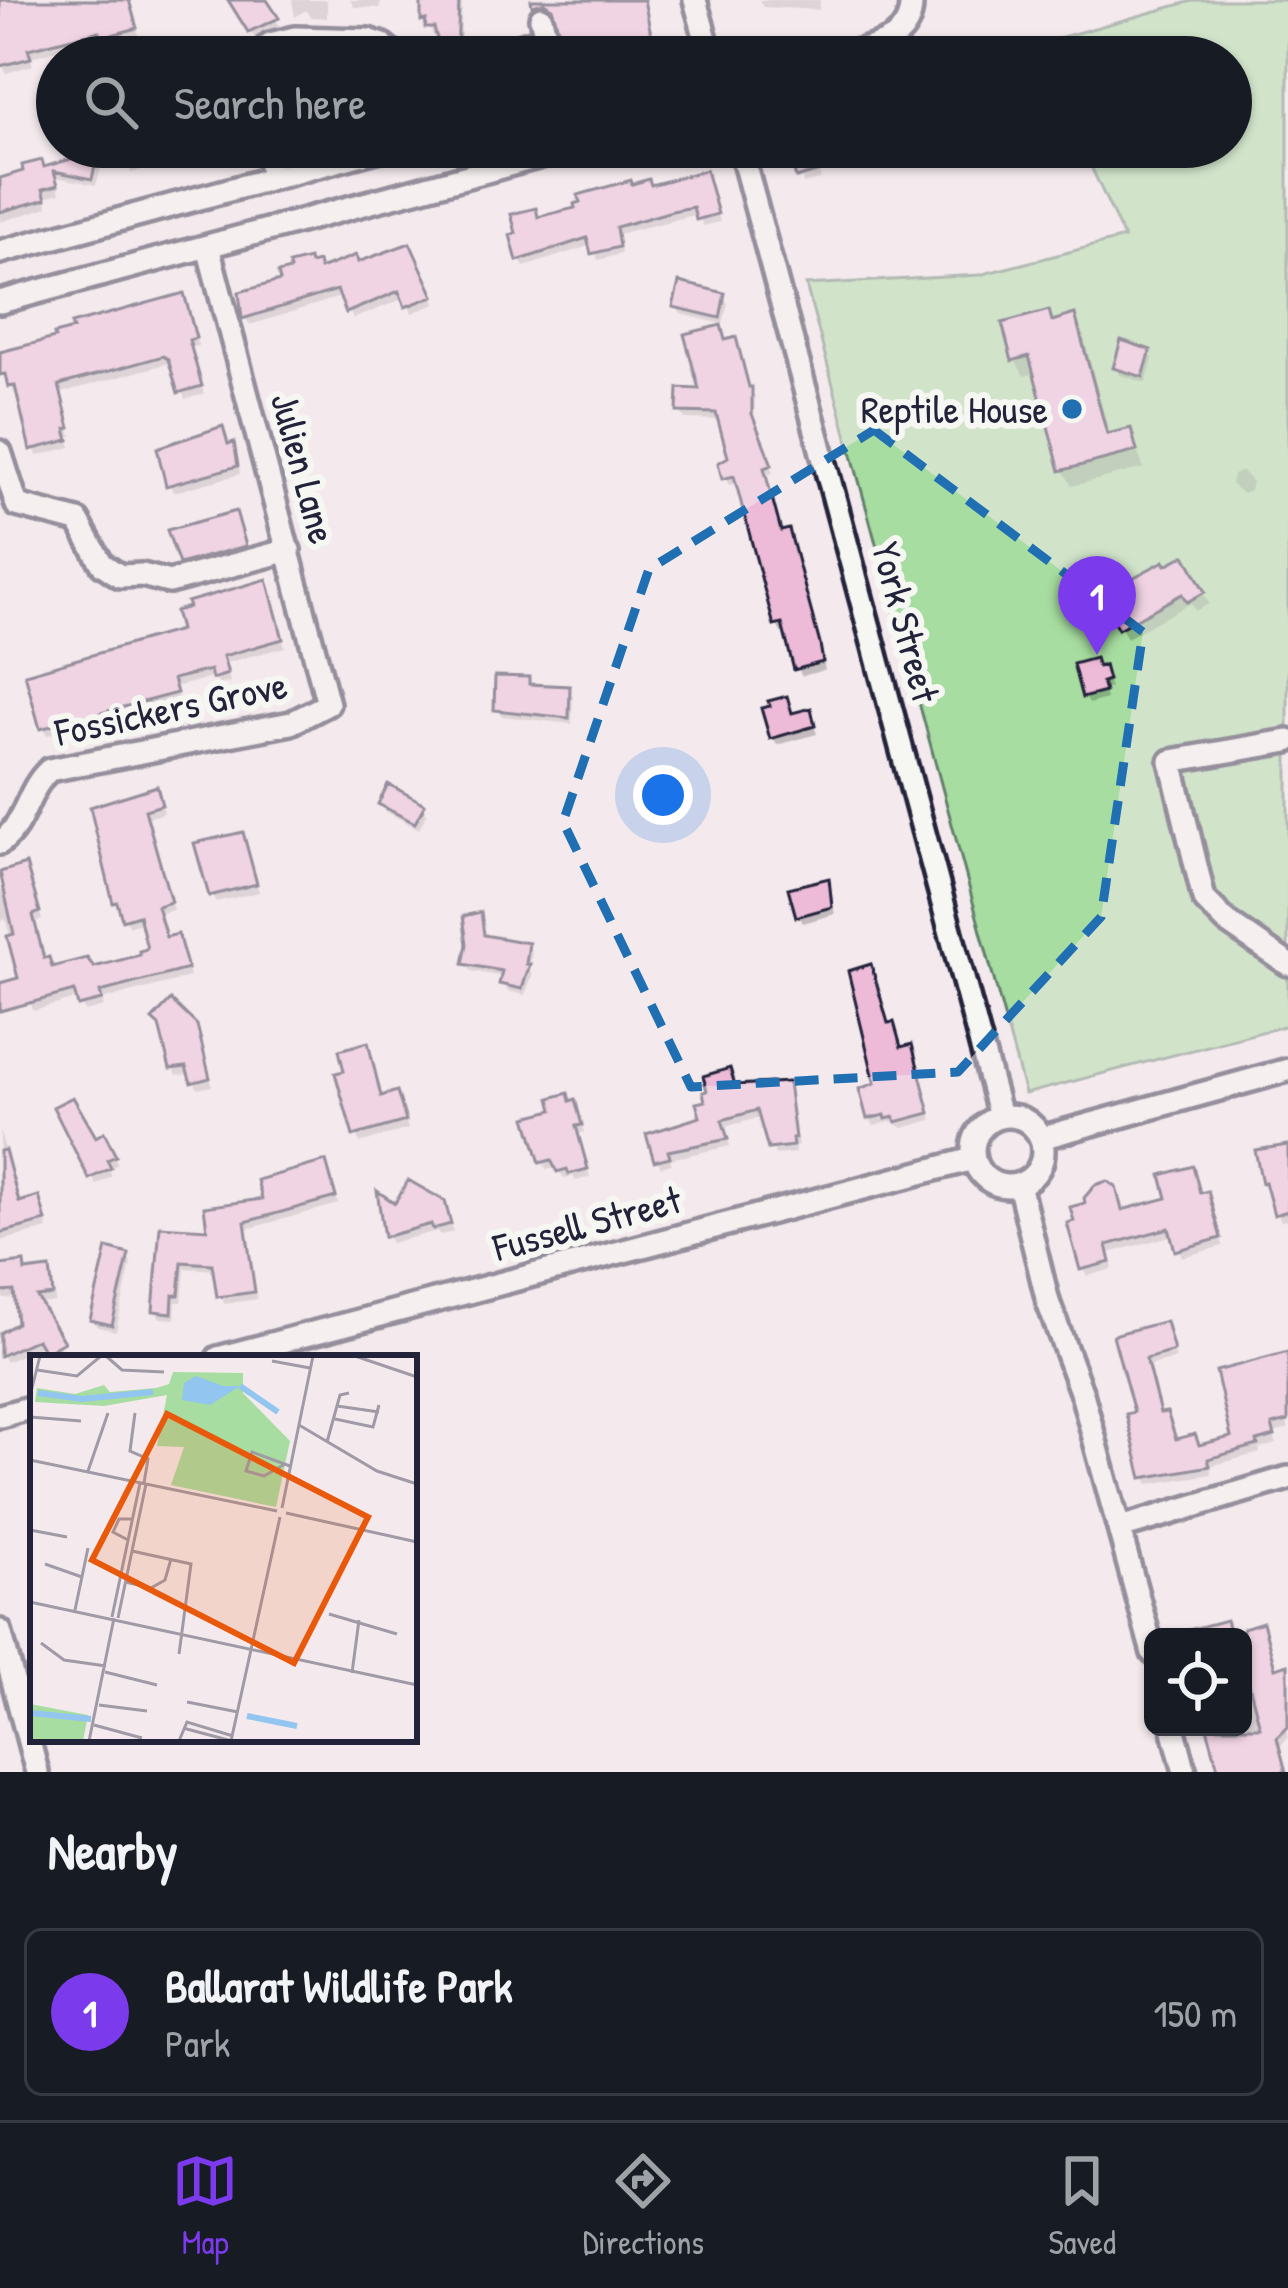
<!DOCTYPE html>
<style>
body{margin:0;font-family:"Patrick Hand",sans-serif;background:#242831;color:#f1f3f6}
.controls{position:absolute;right:36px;bottom:36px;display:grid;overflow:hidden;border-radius:18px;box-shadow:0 3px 9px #0004}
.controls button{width:108px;height:108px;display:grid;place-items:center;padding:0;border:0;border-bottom:3px solid #363941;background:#171b24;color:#f1f3f6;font:60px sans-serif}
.you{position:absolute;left:663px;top:795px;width:42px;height:42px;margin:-30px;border:9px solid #fff;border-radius:50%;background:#1a73e8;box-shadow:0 0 0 18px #1a73e833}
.badge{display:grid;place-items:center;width:78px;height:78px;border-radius:50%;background:#7c3aed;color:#fff;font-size:39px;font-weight:700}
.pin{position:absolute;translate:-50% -99px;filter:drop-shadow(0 3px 6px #0008)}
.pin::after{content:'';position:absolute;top:63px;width:42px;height:36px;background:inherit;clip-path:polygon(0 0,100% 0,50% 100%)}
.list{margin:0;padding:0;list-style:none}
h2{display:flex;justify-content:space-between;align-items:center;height:156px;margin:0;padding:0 48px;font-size:51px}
h2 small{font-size:39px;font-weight:400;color:#9ea1a6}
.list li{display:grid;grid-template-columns:78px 1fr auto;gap:36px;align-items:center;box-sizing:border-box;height:168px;margin:0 24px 24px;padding:0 24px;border:3px solid #363941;border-radius:18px}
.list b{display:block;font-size:45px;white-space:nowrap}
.list p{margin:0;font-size:39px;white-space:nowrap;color:#9ea1a6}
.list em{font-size:39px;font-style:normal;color:#9ea1a6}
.icon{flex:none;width:66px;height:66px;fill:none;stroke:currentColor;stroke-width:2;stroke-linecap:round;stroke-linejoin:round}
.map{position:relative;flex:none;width:1288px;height:1772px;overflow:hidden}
.search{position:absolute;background:#171b24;box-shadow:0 3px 9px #0004;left:36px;right:36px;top:36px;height:132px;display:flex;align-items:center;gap:30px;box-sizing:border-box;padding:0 42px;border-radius:66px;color:#9ea1a6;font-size:45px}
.sheet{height:348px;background:#171b24}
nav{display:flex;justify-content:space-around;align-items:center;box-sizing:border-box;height:168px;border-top:3px solid #363941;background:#171b24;font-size:33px;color:#9ea1a6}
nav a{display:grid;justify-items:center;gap:6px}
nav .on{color:#7c3aed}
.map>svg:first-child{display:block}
.green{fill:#a7dda0;stroke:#64806e;stroke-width:3}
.shadow{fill:#0003}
.building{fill:#edbad7;stroke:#22223b;stroke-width:3}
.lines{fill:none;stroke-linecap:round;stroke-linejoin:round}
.minor-casing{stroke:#22223b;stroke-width:30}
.minor{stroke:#f6f6f2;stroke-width:21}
.marked{fill:none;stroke:#1f6fb2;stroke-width:9;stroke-dasharray:24 15;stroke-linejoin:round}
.poi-dot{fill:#1f6fb2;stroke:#f6f6f2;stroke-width:4.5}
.labels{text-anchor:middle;stroke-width:12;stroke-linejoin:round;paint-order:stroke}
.poi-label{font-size:39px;fill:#22223b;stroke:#f6f6f2;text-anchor:end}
.street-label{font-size:39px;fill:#22223b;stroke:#f6f6f2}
.inset-river{fill:none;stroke:#92c5ef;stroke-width:6}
.inset-road{fill:none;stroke:#a09aa6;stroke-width:3}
.view{fill:#e8590c;fill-opacity:0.15;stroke:#e8590c;stroke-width:6}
.inset-edge{fill:none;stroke:#22223b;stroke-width:6}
</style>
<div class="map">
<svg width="1288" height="1772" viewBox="0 0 1288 1772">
<rect width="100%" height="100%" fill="#f4eaed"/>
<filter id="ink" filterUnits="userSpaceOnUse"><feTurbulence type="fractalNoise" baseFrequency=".00833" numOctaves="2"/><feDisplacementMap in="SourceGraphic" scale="24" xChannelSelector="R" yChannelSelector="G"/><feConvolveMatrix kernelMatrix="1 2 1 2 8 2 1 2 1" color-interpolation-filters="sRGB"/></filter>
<g filter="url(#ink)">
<!-- green -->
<path class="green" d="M1196 0H1288V1025L1025 1094 806 285 979 275 1124 238 1082 147H1231V57H1039L1033 45Z"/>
<!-- shadow -->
<path class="shadow" d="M0 0H129L139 36 108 44 104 38 30 57 33 65 6 73 0 60Z
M237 0H263L280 26 255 38 233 3Z
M292 0H327V18L311 17 306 10 295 17Z
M350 0H382L379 8 354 7Z
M424 0H462L460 53 527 32 537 57H445L439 35H433L424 20Z
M534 0H641L655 51 634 57 625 53 568 57 553 11 540 13Z
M759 0H820L819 10 763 7Z
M1151 47 1156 57H1125Z
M77 147H103L106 151 96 185 56 177 60 193 45 197 48 207 0 222V181L74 161Z
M122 147H168L170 155 149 160 151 167 131 173Z
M212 147H240L243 158 219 163Z
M797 147H863L827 157 829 166 818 170 821 179 803 184Z
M708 181 720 222 703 226 698 214 618 234 621 254 598 260 592 245 524 267 520 260 539 220 651 188Z
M413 254 436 304 412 313 405 298 353 319 343 296 250 325 245 318 240 297 320 272Z
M723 295 728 303 723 324 681 314 676 307Z
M187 303 198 346 191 348 204 394 185 399 173 365 169 363 61 393 72 436 68 437 71 447 37 456 19 393 15 394 11 386 0 355Z
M1073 318 1083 334 1110 436 1129 431 1144 468 1072 486 1063 470 1036 373 1024 376 1015 360 1053 324Z
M725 343 755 397 754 424 773 473 766 475 782 534 788 533 792 540 825 670 801 676 787 631 781 633 777 625 739 483 729 485 725 478 732 458 721 420 685 419 680 411 703 392Z
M1149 352 1153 360 1146 383 1120 375 1116 367Z
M226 437 229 447 233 446 237 453 240 474 174 492 169 485Z
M1242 471 1252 482 1250 491 1243 494 1231 484 1233 475Z
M235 514 248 554 186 570 181 563Z
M1184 559 1209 604 1195 611 1191 603 1127 638 1103 598Z
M270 590 285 647 225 663 230 682 219 685 214 677 175 687 179 701 47 735 43 728 183 632Z
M1098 669 1106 676 1110 688 1104 689 1106 699 1089 704 1085 697Z
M527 680 532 687 569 689 573 696 572 724 502 716 497 709Z
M809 711 817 734 777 745 772 737Z
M160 797 164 813 147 818 173 910 159 914 167 940 181 945 190 977 102 1000 104 1007 85 1012 79 998 33 1011 5 919 0 920V890L6 889 25 868 42 920 35 922 45 961 53 970H92L144 957 151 951 144 922 129 926 116 902 93 809Z
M381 804 423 806 427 814 419 829 385 811Z
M245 843 259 892 216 902 212 895Z
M828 882 835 914 803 923 799 916Z
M479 916 486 938 528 946 532 953 529 969 533 974 525 995 507 991 504 977 471 971 467 963Z
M889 1026 901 1050 915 1055 932 1120 903 1128 891 1121 874 1126 870 1118Z
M200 1036 212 1086 198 1089 191 1074 177 1075 173 1067Z
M787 1085 798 1146H794L795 1153 775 1155 762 1117 724 1127 730 1146 670 1159 672 1164 661 1167 657 1160 735 1088Z
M381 1099 400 1102 408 1129 360 1143 356 1135Z
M571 1104 578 1110 584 1132 578 1134 590 1177 576 1181 573 1176 564 1179 558 1167 547 1170 543 1162 557 1112Z
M57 1108 95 1141 103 1136 118 1164 109 1169 112 1176 96 1185Z
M0 1130 19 1205 42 1207 48 1229 0 1241Z
M1288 1147V1220L1281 1221 1264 1182Z
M1192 1170 1201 1196 1207 1194 1211 1202 1223 1246 1182 1257 1174 1235 1109 1253 1113 1269 1087 1276 1083 1269 1114 1189 1123 1212 1170 1200Z
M329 1172 338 1204 247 1229 257 1299 224 1304 216 1270 185 1268 182 1302H176L175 1319 160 1318 156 1311 163 1229 211 1233Z
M396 1207 447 1212 453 1232 440 1235 437 1231 391 1243 387 1236Z
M127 1256 131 1264 116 1331 98 1327 93 1320Z
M22 1266 27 1274 48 1272 53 1279 55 1302 38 1304 63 1353 51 1358 43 1345 6 1362 0 1351V1337L20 1325 18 1298 4 1299 0 1293V1268Z
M1168 1332 1176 1359 1148 1366 1161 1416 1176 1442 1199 1448 1235 1440 1288 1355V1429L1274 1433 1276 1444 1259 1449 1260 1453 1210 1466 1212 1474 1149 1484 1145 1476 1138 1414 1117 1337Z
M1225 1623 1230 1633 1261 1626 1276 1671 1288 1669V1737L1279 1748 1286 1772H1226L1208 1738 1205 1727H1243V1637H1214Z"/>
<!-- building -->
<path class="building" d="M0 0H129L137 28 101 38 99 31 28 49 31 58 0 66Z
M228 0H267L279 18 248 32Z
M421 0H459L457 57H442L434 28H425L426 20 421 21Z
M531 0H644L653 44 621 52 620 47 584 57H566L552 8 544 3 532 6Z
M528 29 536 57H461L460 52Z
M74 147H99L92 179 54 171 58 185 43 189 46 199 0 212V178L23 171 22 165 42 160 44 167 71 159Z
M119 147H176L177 152 124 166Z
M794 147H851L852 151 816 162 819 171 796 178 791 160 797 158Z
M706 170 718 214 696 220 693 207 672 211 616 227 619 247 591 254 587 238 517 261 510 235 516 233 511 214 536 208 538 217 575 208 574 204 580 202 578 195 631 180 632 184 649 179 651 185Z
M410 243 434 296 405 307 399 291 346 313 337 290 242 319 239 292 280 281 278 273 290 270 289 264 309 259 310 264 318 262 320 269 356 255 358 262Z
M679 282 725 293 720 318 673 307Z
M184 293 196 338 189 340 202 386 178 393 168 359 163 356 59 385 70 428 66 429 69 440 30 450 15 386 8 387 5 374 0 375V352L55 338 54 334 73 329 71 324Z
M1049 310 1052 321 1075 314 1107 434 1131 428 1137 451 1060 471 1029 356 1012 361 1002 323Z
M721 325 725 340 736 337 749 387H752V414L772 465 764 468 781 531 789 529 820 644 823 662 794 670 782 624 774 626 734 476 722 479 718 463 728 457 716 413 677 412 678 388 699 389 684 334Z
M1121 340 1151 350 1143 377 1113 368Z
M223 426 228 444 234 442 238 466 166 486 157 448Z
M236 511 246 546 179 564 167 530Z
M1185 555 1205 592 1187 602 1182 594 1118 629 1099 596 1164 561 1166 565Z
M267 579 283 639 223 656 228 674 212 679 210 670 173 679 177 693 40 729 25 674 180 630 175 611 189 607 187 602Z
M1095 658 1098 667 1104 665 1108 680 1102 682 1105 692 1082 698 1073 664Z
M495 676 529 677V684L570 686 569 718 494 710Z
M787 696 792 713 811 708 815 726 770 739 761 708 770 706 768 701Z
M388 784 425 804 415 823 378 804Z
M157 786 162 805 145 810 171 902 157 906 166 937 178 934 188 969 100 992 102 1000 78 1006 74 991 0 1011V983L18 978 7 936 14 934 0 872 26 864 40 912 33 915 44 958 49 957 52 967 87 958 94 967 140 955 139 951 147 949 139 915 122 920 117 902 113 903 90 807Z
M243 832 257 884 209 896 194 843Z
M829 878 832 907 796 917 788 888Z
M481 912 484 935 529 943 526 964H530L522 989 499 984 502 971 463 964 467 944 463 916Z
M871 964 888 1023 894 1022 901 1047 912 1044 930 1113 896 1122 894 1117 886 1119 885 1115 867 1119 859 1089 875 1083 848 971Z
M171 1000 197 1025 210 1078 191 1083 186 1067 170 1069 159 1026 152 1020Z
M368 1042 381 1096 397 1091 406 1121 353 1136 335 1073 344 1071 339 1050Z
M730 1068 735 1085 788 1082 795 1138 792 1139 793 1146 768 1149 757 1110 722 1120 728 1139 668 1151 670 1157 654 1161 646 1134 700 1117 696 1103 705 1101 703 1092 707 1091 703 1076Z
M568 1093 570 1101 575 1099 582 1125 576 1126 588 1169 569 1174 567 1169 557 1172 551 1160 540 1163 526 1117 553 1110 550 1098Z
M73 1097 96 1137 104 1132 116 1156 107 1160 111 1168 89 1179 53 1107Z
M1288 1145V1211L1274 1215 1265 1182 1262 1183 1255 1150Z
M5 1150 19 1202 39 1196 46 1221 0 1233V1151Z
M326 1161 336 1197 245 1222 255 1292 217 1297 212 1264 182 1262 179 1295H173L172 1313 153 1311 160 1226 207 1229 204 1207 262 1199 257 1180Z
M1193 1166 1200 1193 1208 1191 1221 1238 1175 1251 1169 1228 1107 1245 1111 1262 1080 1270 1067 1223 1074 1221 1070 1207 1085 1203 1084 1198 1095 1185 1107 1181 1116 1187 1122 1210 1167 1198 1161 1175Z
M408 1180 445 1201 451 1224 433 1229 431 1224 384 1237 377 1191 395 1203Z
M107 1248 129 1254 112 1325 90 1320Z
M24 1262 25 1271 50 1268 53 1295 37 1297 64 1342 45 1353 37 1339 0 1356V1333L17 1323 14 1291 0 1292V1265Z
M1166 1321 1174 1351 1146 1359 1160 1413 1167 1412 1176 1439 1195 1434 1199 1445 1231 1437 1216 1371 1288 1352V1421L1272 1425 1275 1436 1257 1441 1258 1445 1208 1459 1210 1466 1142 1478 1126 1414 1134 1412 1113 1335Z
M1226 1620 1231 1637H1182L1181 1632Z
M1263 1622 1275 1668 1288 1664V1727L1277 1738 1286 1772H1219L1207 1727H1260L1243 1661V1628Z"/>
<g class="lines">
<!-- minor casing -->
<g class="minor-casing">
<path id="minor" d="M695 0 711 57
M541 18 551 57
M258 57 270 44 295 38 368 40 383 45 397 57
M835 57C871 47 913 45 911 0
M266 147 273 178
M740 147 1000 1116
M0 252 388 147
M0 302 575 147
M0 452 17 505 78 521 102 564 120 576 142 575 169 582 289 550
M1288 741 1171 761 1204 899 1227 922 1288 964
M0 843C26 824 26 791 49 770L291 723 328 704 208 247
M973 1151a35 35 0 1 1 70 0a35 35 0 1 1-70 0Z
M1041 1138 1288 1070
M1019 1184 1048 1302 1083 1397 1153 1653
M218 1358 973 1159
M0 1416 33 1407
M1120 1528 1288 1478
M0 1631 37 1772
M1173 1727 1185 1772"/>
</g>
<!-- minor -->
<use href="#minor" class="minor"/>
</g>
</g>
<!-- marked area -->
<path d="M0 0H1288V1772H0ZM874 430 1143 632 1101 917 958 1072 691 1087 563 822 649 569Z" fill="#f4eaed" fill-opacity=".55" fill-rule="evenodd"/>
<path class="marked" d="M874 430 1143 632 1101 917 958 1072 691 1087 563 822 649 569Z"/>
<!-- markers -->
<circle class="poi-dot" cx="1072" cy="409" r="12"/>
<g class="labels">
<!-- poi labels -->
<g class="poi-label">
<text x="1048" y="423">Reptile House</text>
</g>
<!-- street labels -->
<g class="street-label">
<text transform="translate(304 468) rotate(75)" y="14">Julien Lane</text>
<text transform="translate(906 622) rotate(75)" y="14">York Street</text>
<text transform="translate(171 708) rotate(-12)" y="14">Fossickers Grove</text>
<text transform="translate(587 1223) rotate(-15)" y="14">Fussell Street</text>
</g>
</g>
<!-- overview -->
<g transform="translate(30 1355)">
<rect width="387" height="387" fill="#f4eaed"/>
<path d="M143 17 213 18V38L260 86 246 152 141 130 154 92 127 91 137 40 74 51 5 47 7 33 45 39 74 30 80 37 126 33 139 29ZM0 349 58 360 53 386H0Z" fill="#a7dda0"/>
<path d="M166 21 193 31H210L180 50 152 45 154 28Z" fill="#92c5ef"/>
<path class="inset-river" d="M210 31 248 57M8 38 52 44 123 37M0 358 61 364M217 361 267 371"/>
<path class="inset-road" d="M76 1 92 15 134 17M325 1 387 22M242 6 280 13M7 15 47 21 71 1M0 41 10 1M307 51 349 57M105 58 100 96 118 104 114 128M0 62 51 66M305 64 343 72 349 50M269 70 347 116 387 129M297 87 310 40 319 38M0 105 247 156M255 109 234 121 216 116 222 97 260 111M58 116 78 58M252 153 283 1M256 158 387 187M0 175 37 182M98 185 83 177 89 164H101M102 196 161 209 149 299M15 209 52 222M95 227 121 233 135 225 141 204M0 247 387 330M45 255 58 193M299 259 367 279M82 262 110 128M88 263 116 129M11 288 34 305 76 311M75 317 127 330M322 318 329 265M157 347 208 357M69 350 117 356M64 370 112 383M153 373 202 386M59 386 84 263M149 386 157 367 203 381M201 386 250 162"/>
<path class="view" d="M137 59 338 162 264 308 62 205Z"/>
<rect width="387" height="387" class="inset-edge"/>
</g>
</svg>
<div class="controls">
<button><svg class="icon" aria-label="locate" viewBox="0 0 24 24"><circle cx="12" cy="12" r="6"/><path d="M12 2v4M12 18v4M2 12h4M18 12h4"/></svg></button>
</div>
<div class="you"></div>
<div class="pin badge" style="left:1097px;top:655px">1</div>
<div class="search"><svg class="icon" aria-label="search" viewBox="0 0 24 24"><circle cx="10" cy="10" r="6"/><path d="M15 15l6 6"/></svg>Search here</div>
</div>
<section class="sheet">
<h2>Nearby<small></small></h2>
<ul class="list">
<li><span class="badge">1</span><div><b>Ballarat Wildlife Park</b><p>Park</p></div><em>150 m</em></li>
</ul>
</section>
<nav>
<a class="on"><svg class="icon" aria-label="map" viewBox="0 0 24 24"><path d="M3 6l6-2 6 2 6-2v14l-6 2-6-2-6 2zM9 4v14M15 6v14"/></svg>Map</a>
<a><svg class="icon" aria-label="directions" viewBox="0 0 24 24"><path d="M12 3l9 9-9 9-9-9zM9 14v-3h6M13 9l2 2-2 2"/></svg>Directions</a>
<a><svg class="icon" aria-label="saved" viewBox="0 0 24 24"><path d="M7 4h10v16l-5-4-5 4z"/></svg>Saved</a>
</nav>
